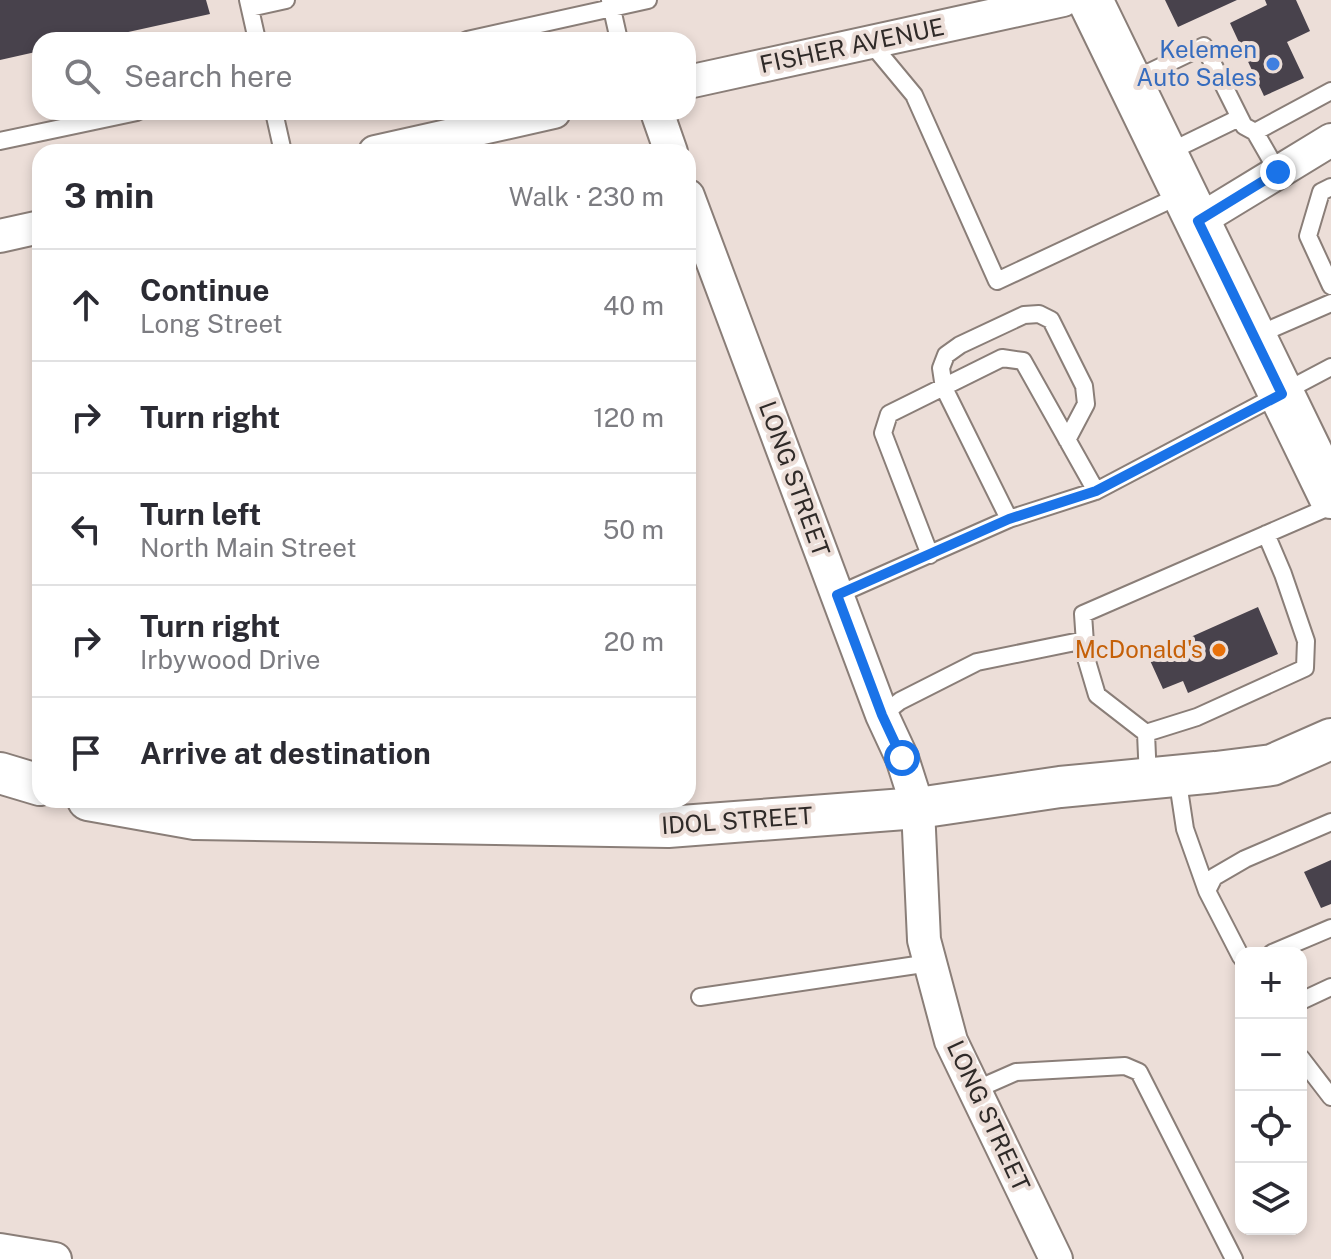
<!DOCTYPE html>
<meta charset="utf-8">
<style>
body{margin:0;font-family:"Public Sans",sans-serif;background:#f7f7f7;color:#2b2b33}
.controls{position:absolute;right:24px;bottom:24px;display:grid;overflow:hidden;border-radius:16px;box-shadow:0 4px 12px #0003}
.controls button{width:72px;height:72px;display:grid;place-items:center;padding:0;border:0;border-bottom:2px solid #e1e1e2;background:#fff;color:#2b2b33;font:40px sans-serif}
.stop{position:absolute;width:24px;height:24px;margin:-18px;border:6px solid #1a73e8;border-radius:50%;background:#fff}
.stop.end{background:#1a73e8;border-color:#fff;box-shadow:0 2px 8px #0008}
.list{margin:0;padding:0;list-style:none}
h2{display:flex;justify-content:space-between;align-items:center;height:104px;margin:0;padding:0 32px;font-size:34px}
h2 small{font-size:26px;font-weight:400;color:#7c7c81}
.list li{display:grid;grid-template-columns:52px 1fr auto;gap:24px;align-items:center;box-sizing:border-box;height:112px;padding:0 32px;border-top:2px solid #e1e1e2}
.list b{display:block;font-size:30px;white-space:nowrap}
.list p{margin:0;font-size:26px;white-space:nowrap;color:#7c7c81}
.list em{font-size:26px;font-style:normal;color:#7c7c81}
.icon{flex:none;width:44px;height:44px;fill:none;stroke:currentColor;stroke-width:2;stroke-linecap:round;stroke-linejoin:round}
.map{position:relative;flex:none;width:1331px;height:1259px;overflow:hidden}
.search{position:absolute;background:#fff;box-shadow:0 4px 12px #0003;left:32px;top:32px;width:664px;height:88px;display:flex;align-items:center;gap:20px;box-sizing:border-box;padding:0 28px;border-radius:24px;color:#7c7c81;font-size:30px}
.panel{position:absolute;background:#fff;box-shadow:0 4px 12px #0003;left:32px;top:144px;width:664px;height:664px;border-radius:24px}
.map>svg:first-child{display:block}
.building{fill:#48424c}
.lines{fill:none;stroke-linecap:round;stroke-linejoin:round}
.service-casing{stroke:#8a7e78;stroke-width:20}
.minor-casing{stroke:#8a7e78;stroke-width:36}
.tertiary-casing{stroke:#8a7e78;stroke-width:44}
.primary-casing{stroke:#8a7e78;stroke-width:48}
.service{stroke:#fff;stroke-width:16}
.minor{stroke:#fff;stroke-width:32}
.tertiary{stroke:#fff;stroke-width:40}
.primary{stroke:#fff;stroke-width:44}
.route{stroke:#1a73e8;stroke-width:10}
.shop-dot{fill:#3f7fe0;stroke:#ecded8;stroke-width:3}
.food-dot{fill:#e8710a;stroke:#ecded8;stroke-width:3}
.labels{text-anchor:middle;stroke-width:8;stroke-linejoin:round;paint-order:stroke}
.street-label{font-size:24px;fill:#2f2a28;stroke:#ecded8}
.shop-label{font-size:24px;fill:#366cbe;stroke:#ecded8;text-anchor:end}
.food-label{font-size:24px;fill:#c56008;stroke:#ecded8;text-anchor:end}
</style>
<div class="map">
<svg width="1331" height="1259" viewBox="0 0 1331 1259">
<rect width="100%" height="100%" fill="#ecded8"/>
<!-- building -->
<path class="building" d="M0 0H206L210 14 92 40H40V51L0 60Z
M1165 0H1237L1178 27Z
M1265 0H1296L1310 31 1287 42 1304 78 1264 96 1230 23 1267 5Z
M1258 607 1278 654 1188 693 1183 681 1163 689 1148 656Z
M1331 860V904L1321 908 1304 872Z"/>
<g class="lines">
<!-- service casing -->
<g class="service-casing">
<path id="service" d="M248 0 257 40
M610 0 619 40
M250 8 286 0
M467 40 648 0
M870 42 914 95 997 281 1183 194
M1131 81 1204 46 1244 126 1255 132 1331 91
M274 112 283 152
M470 131 474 152
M1255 132 1278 172
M0 141 137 112
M1165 154 1239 118
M1331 187 1321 192 1308 236 1331 286
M1255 336 1331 303
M1009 519 944 388 941 368 946 355 960 345 1024 315 1039 314 1051 320 1084 386 1086 404 1067 440
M1266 534 1283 574 1306 641 1305 668 1197 717 1146 733 1097 695 1086 658 1083 614 1331 506
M930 555 883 433 889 414 1002 358 1023 361 1096 491
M837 595 1009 519 1096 491 1331 367
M882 715 900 701 977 662 1085 640
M1146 733 1148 779
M1177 776 1185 829 1207 891
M1272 953 1331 928
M1241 957 1207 891 1214 877 1245 859 1331 822
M700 997 930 963
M1301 1001 1331 987
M1301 1058 1331 1097
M975 1090 1016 1072 1125 1066 1139 1072 1234 1259"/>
</g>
<!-- minor casing -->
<g class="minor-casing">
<path id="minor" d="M688 82 1063 0
M657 112 671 152
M375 152 554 112
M688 196 882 715 902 758 918 808 924 940 951 1041 1056 1259
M1198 221 1331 140
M0 236 40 227
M0 1250 55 1259"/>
</g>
<!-- tertiary casing -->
<g class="tertiary-casing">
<path id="tertiary" d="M0 773 40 785
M88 800 195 819 668 827 918 808 1060 787 1216 772 1272 765 1331 739"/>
</g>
<!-- primary casing -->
<g class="primary-casing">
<path id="primary" d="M1090 0 1331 496"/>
</g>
<!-- service -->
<use href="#service" class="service"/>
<!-- minor -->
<use href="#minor" class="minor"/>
<!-- tertiary -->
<use href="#tertiary" class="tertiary"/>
<!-- primary -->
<use href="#primary" class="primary"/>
</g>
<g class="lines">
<!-- route -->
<path class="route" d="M902 758 882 715 837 595 1009 519 1096 491 1282 394 1198 221 1278 172"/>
</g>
<!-- markers -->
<circle class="shop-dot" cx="1273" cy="64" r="8"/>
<circle class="food-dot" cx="1219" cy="650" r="8"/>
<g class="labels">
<!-- street labels -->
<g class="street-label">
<text transform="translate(852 46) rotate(-12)" y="8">FISHER AVENUE</text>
<text transform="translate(794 479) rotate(70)" y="8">LONG STREET</text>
<text transform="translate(737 821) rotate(-4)" y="8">IDOL STREET</text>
<text transform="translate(988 1116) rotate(65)" y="8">LONG STREET</text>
</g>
<!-- shop labels -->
<g class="shop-label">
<text x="1257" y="58">Kelemen<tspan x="1257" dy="28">Auto Sales</tspan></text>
</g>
<!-- food labels -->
<g class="food-label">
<text x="1203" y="658">McDonald's</text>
</g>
</g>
</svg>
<div class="controls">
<button>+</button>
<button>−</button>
<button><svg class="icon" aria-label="locate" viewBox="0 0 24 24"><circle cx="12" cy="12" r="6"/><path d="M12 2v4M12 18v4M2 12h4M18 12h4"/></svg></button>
<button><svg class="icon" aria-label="layers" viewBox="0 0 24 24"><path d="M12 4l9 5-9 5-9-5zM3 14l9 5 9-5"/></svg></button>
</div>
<div class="stop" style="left:902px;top:758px"></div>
<div class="stop end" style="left:1278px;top:172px"></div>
<div class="search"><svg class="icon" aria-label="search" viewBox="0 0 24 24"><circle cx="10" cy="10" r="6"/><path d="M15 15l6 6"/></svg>Search here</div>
<section class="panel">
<h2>3 min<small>Walk · 230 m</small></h2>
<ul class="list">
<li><svg class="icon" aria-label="ahead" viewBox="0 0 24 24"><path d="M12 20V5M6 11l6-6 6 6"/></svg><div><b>Continue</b><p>Long Street</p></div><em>40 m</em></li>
<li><svg class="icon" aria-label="right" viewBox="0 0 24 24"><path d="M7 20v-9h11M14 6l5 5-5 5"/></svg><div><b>Turn right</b></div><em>120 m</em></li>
<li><svg class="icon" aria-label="left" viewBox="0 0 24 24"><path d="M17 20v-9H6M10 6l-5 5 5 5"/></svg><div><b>Turn left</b><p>North Main Street</p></div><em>50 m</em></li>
<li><svg class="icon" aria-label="right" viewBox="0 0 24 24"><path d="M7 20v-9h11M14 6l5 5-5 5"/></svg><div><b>Turn right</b><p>Irbywood Drive</p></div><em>20 m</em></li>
<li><svg class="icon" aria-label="arrive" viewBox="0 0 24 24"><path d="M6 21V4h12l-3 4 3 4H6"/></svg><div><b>Arrive at destination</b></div></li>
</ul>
</section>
</div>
